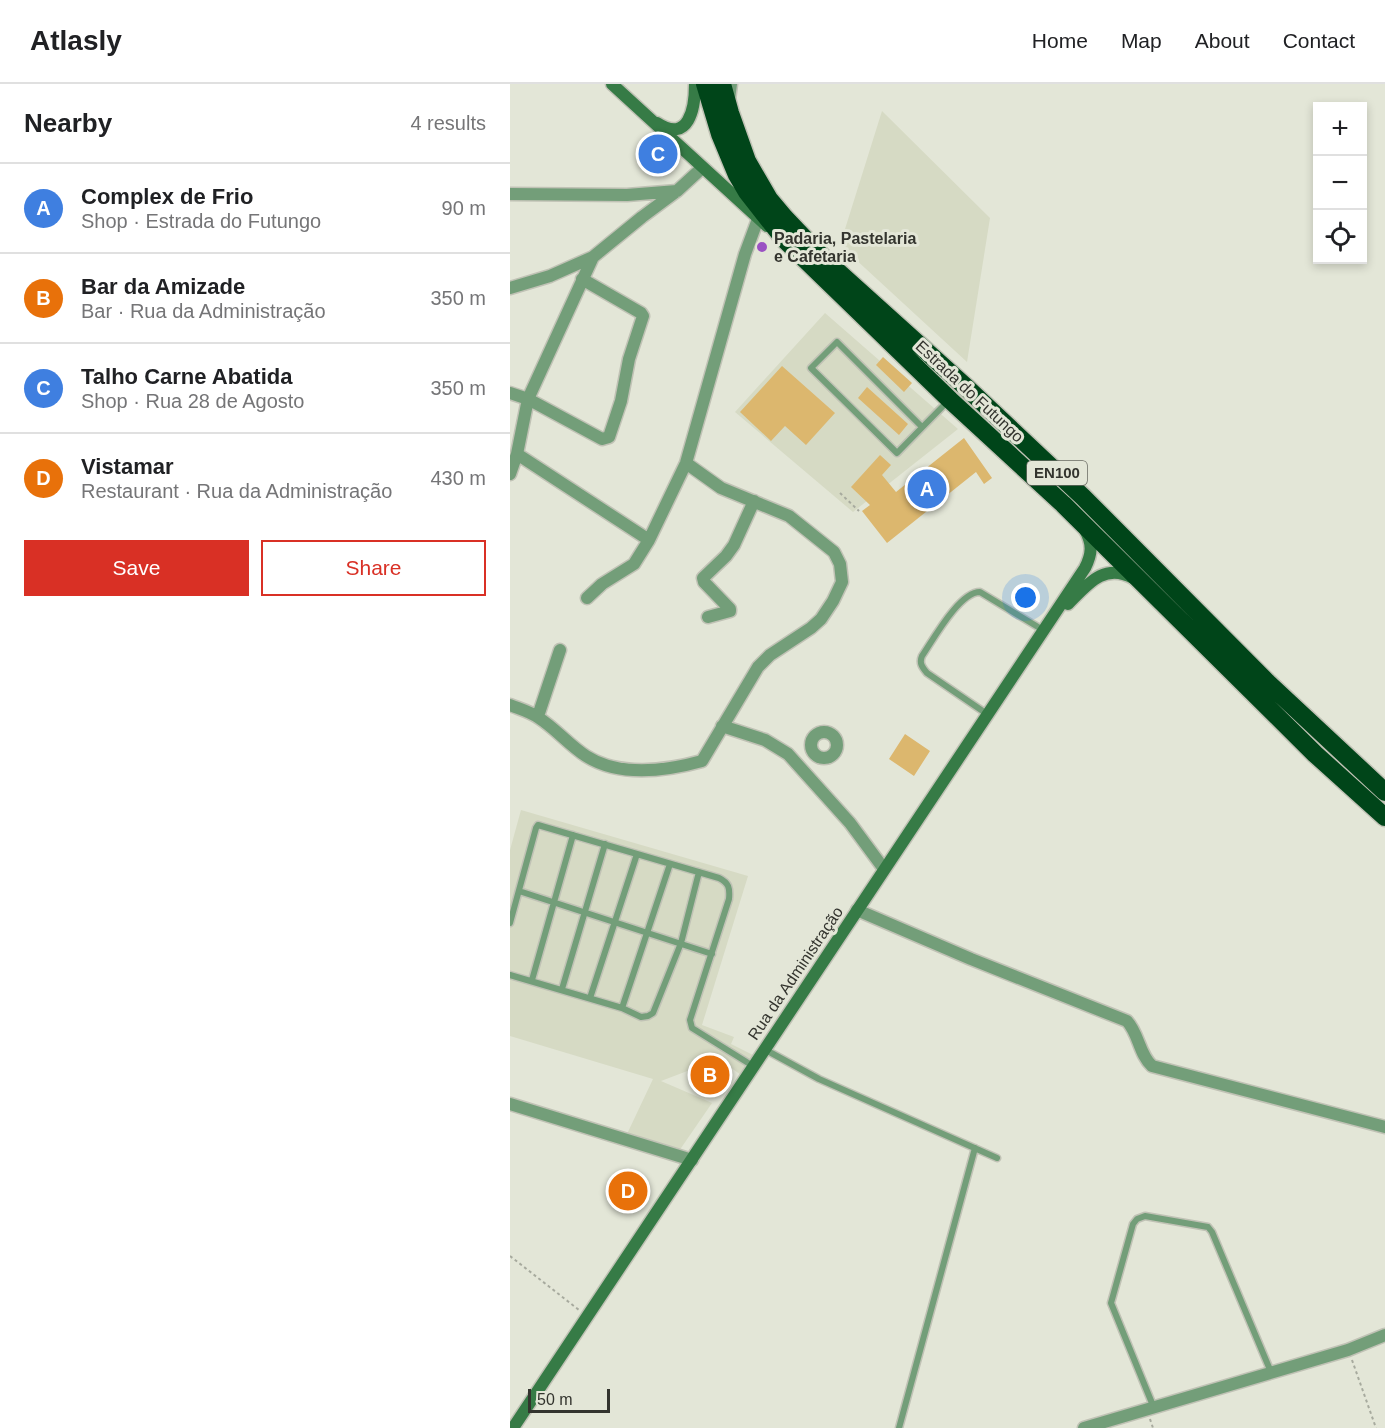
<!DOCTYPE html>
<meta charset="utf-8">
<style>
body{margin:0;font-family:Helvetica,sans-serif;background:#f6f6f6;color:#202124}
.controls{position:absolute;right:18px;top:18px;display:grid;overflow:hidden;border-radius:0px;box-shadow:0 3px 9px #0003}
.controls button{width:54px;height:54px;display:grid;place-items:center;padding:0;border:0;border-bottom:2px solid #e0e0e0;background:#fff;color:#202124;font:30px sans-serif}
.scale{position:absolute;left:18px;bottom:15px;width:82px;box-sizing:border-box;padding-left:6px;border:3px solid #33342e;border-top:0;font-size:16px;line-height:21px;white-space:nowrap;color:#33342e;-webkit-text-stroke:4px #e3e6d7;paint-order:stroke}
.you{position:absolute;left:516px;top:514px;width:21px;height:21px;margin:-15px;border:4px solid #fff;border-radius:50%;background:#1a73e8;box-shadow:0 0 0 9px #1a73e833}
.badge{display:grid;place-items:center;width:39px;height:39px;border-radius:50%;background:#d93025;color:#fff;font-size:20px;font-weight:700}
.pin{position:absolute;translate:-50% -50%;border:3px solid #fff;box-shadow:0 2px 6px #0006}
.list{margin:0;padding:0;list-style:none}
h2{display:flex;justify-content:space-between;align-items:center;height:78px;margin:0;padding:0 24px;font-size:26px}
h2 small{font-size:20px;font-weight:400;color:#757577}
.list li{display:grid;grid-template-columns:39px 1fr auto;gap:18px;align-items:center;box-sizing:border-box;height:90px;padding:0 24px;border-top:2px solid #e0e0e0}
.list b{display:block;font-size:22px;white-space:nowrap}
.list p{margin:0;font-size:20px;white-space:nowrap;color:#757577}
.list em{font-size:20px;font-style:normal;color:#757577}
.actions{display:flex;gap:12px;padding:18px 24px}
.actions a{flex:1;padding:14px 0;border:2px solid #d93025;border-radius:0px;text-align:center;font-size:21px;color:#d93025}
.actions .main{background:#d93025;color:#fff}
.icon{flex:none;width:33px;height:33px;fill:none;stroke:currentColor;stroke-width:2;stroke-linecap:round;stroke-linejoin:round}
.map{position:relative;flex:none;width:875px;height:1344px;overflow:hidden}
header{display:flex;align-items:center;gap:36px;box-sizing:border-box;height:84px;padding:0 30px;background:#fff;border-bottom:2px solid #e0e0e0}
header strong{font-size:28px}
nav{display:flex;gap:33px;margin-inline-start:auto;font-size:21px}
main{display:flex}
aside{flex:1;background:#fff}
.map>svg:first-child{display:block}
.built{fill:#d6dac4}
.building{fill:#dcb76e}
.lines{fill:none;stroke-linecap:round;stroke-linejoin:round}
.lane-casing{stroke:#c0c2b5;stroke-width:9}
.street-casing{stroke:#c0c2b5;stroke-width:15}
.secondary-casing{stroke:#c0c2b5;stroke-width:15}
.highway-casing{stroke:#c0c2b5;stroke-width:21}
.path{stroke:#a7aa9e;stroke-width:2;stroke-dasharray:3 3;stroke-linecap:butt}
.lane{stroke:#739e79;stroke-width:6}
.street{stroke:#739e79;stroke-width:12}
.secondary{stroke:#367b46;stroke-width:12}
.highway{stroke:#004519;stroke-width:18}
.poi-dot{fill:#9a51c3;stroke:#e3e6d7;stroke-width:2}
.labels{text-anchor:middle;stroke-width:6;stroke-linejoin:round;paint-order:stroke}
.shield{fill:#e3e6d7;stroke:#686961;stroke-width:1.5}
.shield-label{font-size:15px;font-weight:bold;fill:#33342e}
.poi-label{font-size:16px;font-weight:bold;fill:#33342e;stroke:#e3e6d7;text-anchor:start}
.street-label{font-size:16px;fill:#33342e;stroke:#e3e6d7}
</style>
<header>
<strong>Atlasly</strong>
<nav><a>Home</a><a>Map</a><a>About</a><a>Contact</a></nav>
</header>
<main>
<aside>
<h2>Nearby<small>4 results</small></h2>
<ul class="list">
<li><span class="badge" style="background:#3f7fe0">A</span><div><b>Complex de Frio</b><p>Shop · Estrada do Futungo</p></div><em>90 m</em></li>
<li><span class="badge" style="background:#e8710a">B</span><div><b>Bar da Amizade</b><p>Bar · Rua da Administração</p></div><em>350 m</em></li>
<li><span class="badge" style="background:#3f7fe0">C</span><div><b>Talho Carne Abatida</b><p>Shop · Rua 28 de Agosto</p></div><em>350 m</em></li>
<li><span class="badge" style="background:#e8710a">D</span><div><b>Vistamar</b><p>Restaurant · Rua da Administração</p></div><em>430 m</em></li>
</ul>
<div class="actions"><a class="main">Save</a><a>Share</a></div>
</aside>
<div class="map">
<svg width="875" height="1344" viewBox="0 0 875 1344">
<rect width="100%" height="100%" fill="#e3e6d7"/>
<!-- built -->
<path class="built" d="M372 27 480 134 457 278 330 161Z
M315 229 448 345 343 428 225 328Z
M11 726 238 792 192 941 224 953 221 960 247 973 235 994 209 975 151 997 202 1019 169 1067 117 1050 143 995 0 952V766Z"/>
<!-- building -->
<path class="building" d="M373 273 402 299 394 308 366 281Z
M272 282 325 329 296 361 275 342 261 357 230 328Z
M357 303 398 340 389 351 348 314Z
M454 354 482 394 474 400 466 388 377 459 352 427 360 421 341 403 370 371 381 381 372 391 386 408Z
M395 650 420 667 404 692 379 675Z
M193 975 218 991 206 1008 182 992Z"/>
<g class="lines">
<!-- lane casing -->
<g class="lane-casing">
<path id="lane" d="M222 16 224 0
M412 343 327 258 301 284 387 369 439 316
M477 630 417 589C412 583 409 579 412 572 423 556 449 508 470 508L533 546
M9 807 202 870
M0 839 26 744 28 741 209 794C219 799 220 804 219 815L180 936 182 944 243 982
M0 891 112 924 131 933 138 932 143 929 171 859 189 788
M22 896 63 751
M52 905 95 760
M80 914 127 770
M112 924 160 780
M254 965 309 995 487 1074
M644 1324 601 1219 623 1140 627 1135 635 1132 698 1143 702 1148 761 1288
M389 1344 465 1064"/>
</g>
<!-- street casing -->
<g class="street-casing">
<path id="street" d="M0 110 117 111 167 107
M0 204 40 192 83 173 132 133 167 107 192 84
M0 309 18 315 92 355 99 353 111 317 119 275 133 232 131 229 72 195
M7 370 139 456
M0 390 7 370 18 315 83 173
M77 514 92 500 124 480 139 456 176 379 235 170 248 135
M198 533 220 527V525L194 498 193 494 216 472 224 461 244 417
M0 621C10 625 21 628 29 634 46 645 59 661 76 672 109 693 156 687 192 677L248 583 260 571 301 544 311 535 323 517 332 498 330 480 324 468 279 432 211 404 176 379
M28 632 50 566
M212 642 255 656 278 670 340 739 374 785
M301 661a13 13 0 1 1 26 0a13 13 0 1 1-26 0Z
M347 826 461 875 617 937C629 950 629 970 642 982L875 1043
M0 1020 182 1076
M574 1344 838 1266 875 1251"/>
</g>
<!-- secondary casing -->
<g class="secondary-casing">
<path id="secondary" d="M102 0 257 142
M147 39C179 60 185 24 185 0
M558 520C577 501 594 478 623 494
M3 1344 575 484C582 470 583 460 575 446"/>
</g>
<!-- highway casing -->
<g class="highway-casing">
<path id="highway" d="M195 0 210 50 227 91 237 108 274 155 440 316 553 420 805 670 875 733
M212 0 220 29 237 77 259 115 275 134 316 177 457 304 573 413 757 598 875 708"/>
</g>
<!-- path -->
<path class="path" d="M330 409 349 427
M0 1172 69 1226
M842 1276 866 1344
M640 1335 643 1344"/>
<!-- lane -->
<use href="#lane" class="lane"/>
<!-- street -->
<use href="#street" class="street"/>
<!-- secondary -->
<use href="#secondary" class="secondary"/>
<!-- highway -->
<use href="#highway" class="highway"/>
</g>
<!-- markers -->
<circle class="poi-dot" cx="252" cy="163" r="6"/>
<g class="labels">
<!-- shield labels -->
<rect class="shield" x="517" y="377" width="60" height="24" rx="4.5"/>
<g class="shield-label">
<text x="547" y="394">EN100</text>
</g>
<!-- poi labels -->
<g class="poi-label">
<text x="264" y="160">Padaria, Pastelaria<tspan x="264" dy="18">e Cafetaria</tspan></text>
</g>
<!-- street labels -->
<g class="street-label">
<text transform="translate(460 307) rotate(43)" y="6">Estrada do Futungo</text>
<text transform="translate(285 889) rotate(-56)" y="6">Rua da Administração</text>
</g>
</g>
</svg>
<div class="controls">
<button>+</button>
<button>−</button>
<button><svg class="icon" aria-label="locate" viewBox="0 0 24 24"><circle cx="12" cy="12" r="6"/><path d="M12 2v4M12 18v4M2 12h4M18 12h4"/></svg></button>
</div>
<div class="scale">50 m</div>
<div class="you"></div>
<div class="pin badge" style="left:417px;top:405px;background:#3f7fe0">A</div>
<div class="pin badge" style="left:200px;top:991px;background:#e8710a">B</div>
<div class="pin badge" style="left:148px;top:70px;background:#3f7fe0">C</div>
<div class="pin badge" style="left:118px;top:1107px;background:#e8710a">D</div>
</div>
</main>
